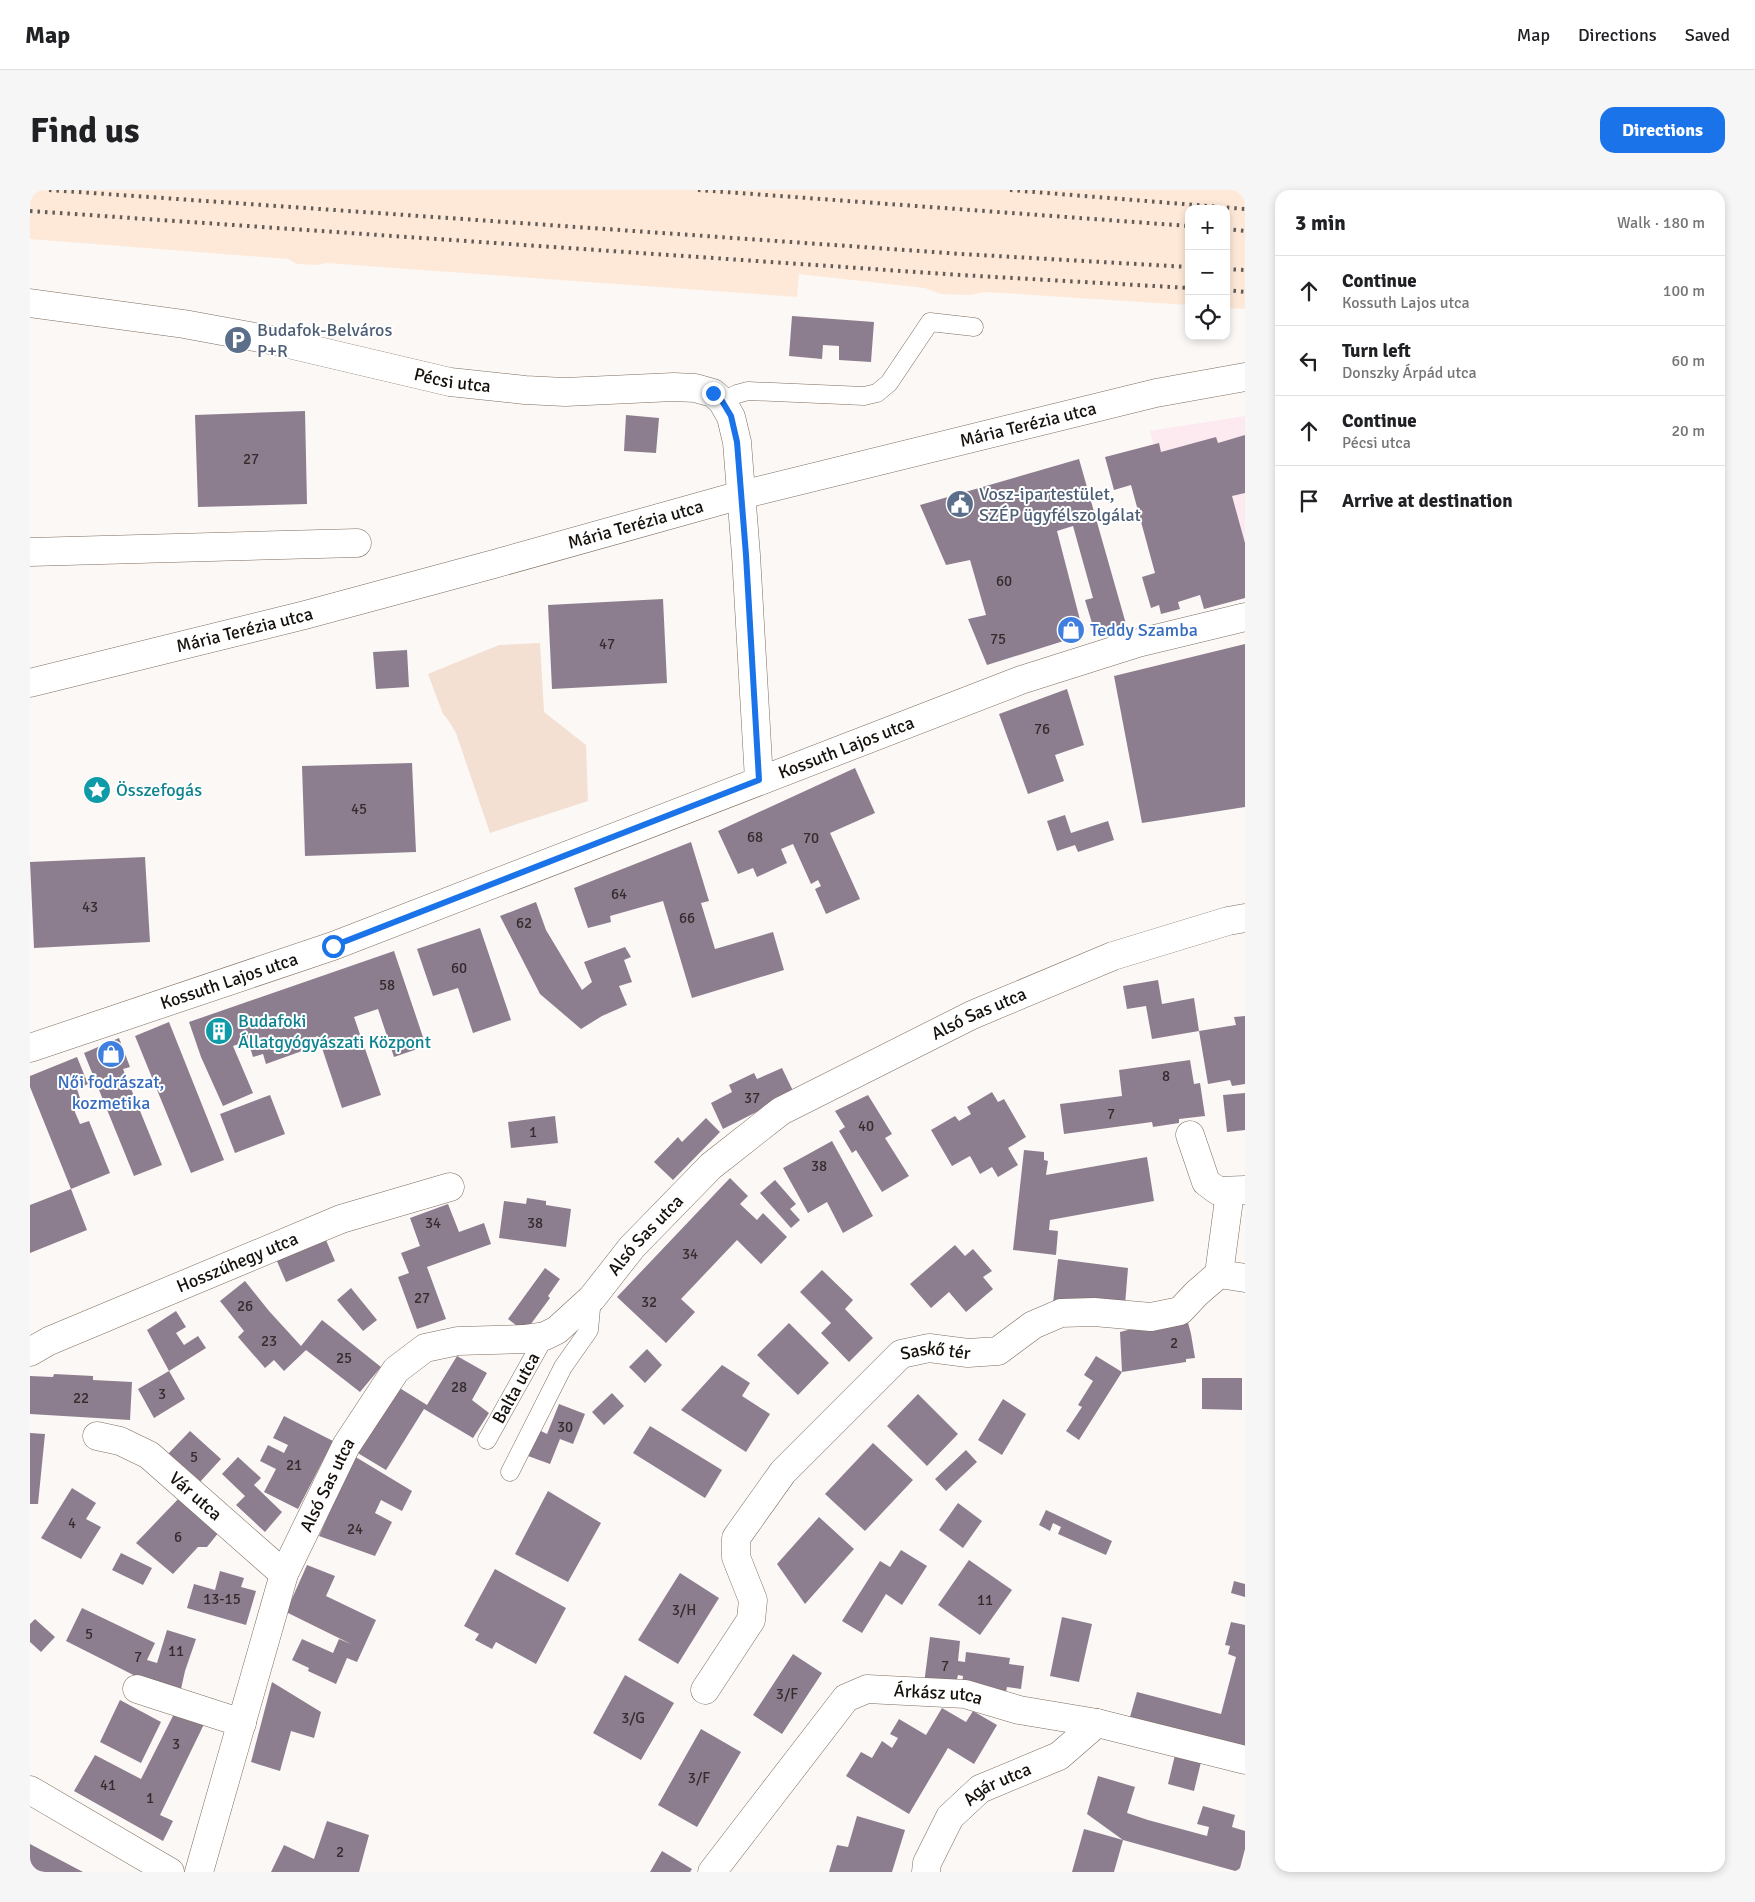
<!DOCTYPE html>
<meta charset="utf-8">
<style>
body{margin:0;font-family:Signika,sans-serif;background:#f6f6f6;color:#202124}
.controls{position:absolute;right:15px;top:15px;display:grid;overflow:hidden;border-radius:10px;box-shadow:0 2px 8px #0003}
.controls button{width:45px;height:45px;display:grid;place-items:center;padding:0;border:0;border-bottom:1px solid #e0e0e0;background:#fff;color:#202124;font:25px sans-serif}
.stop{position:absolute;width:15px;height:15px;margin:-11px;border:4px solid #1a73e8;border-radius:50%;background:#fff}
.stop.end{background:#1a73e8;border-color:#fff;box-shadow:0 1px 5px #0008}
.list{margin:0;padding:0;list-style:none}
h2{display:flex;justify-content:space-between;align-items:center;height:65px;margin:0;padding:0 20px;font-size:21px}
h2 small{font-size:16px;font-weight:400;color:#757577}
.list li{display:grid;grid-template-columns:32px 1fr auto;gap:15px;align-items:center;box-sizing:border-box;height:70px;padding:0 20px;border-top:1px solid #e0e0e0}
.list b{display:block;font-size:19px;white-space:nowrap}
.list p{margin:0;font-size:16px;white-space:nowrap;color:#757577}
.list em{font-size:16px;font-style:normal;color:#757577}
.icon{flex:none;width:28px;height:28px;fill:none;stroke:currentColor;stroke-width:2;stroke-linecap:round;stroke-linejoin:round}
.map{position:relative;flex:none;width:1215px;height:1682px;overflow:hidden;border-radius:15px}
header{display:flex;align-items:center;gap:30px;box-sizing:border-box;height:70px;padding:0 25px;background:#fff;border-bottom:1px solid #e0e0e0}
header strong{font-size:24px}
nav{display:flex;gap:28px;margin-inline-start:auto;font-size:18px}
.intro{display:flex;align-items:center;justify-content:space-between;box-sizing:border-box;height:120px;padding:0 30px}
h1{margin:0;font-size:35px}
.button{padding:12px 22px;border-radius:15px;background:#1a73e8;color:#fff;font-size:18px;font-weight:700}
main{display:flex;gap:30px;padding:0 30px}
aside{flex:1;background:#fff;border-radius:15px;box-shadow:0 2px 8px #0003}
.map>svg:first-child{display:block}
.built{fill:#fee9d9}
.education{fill:#fde9f0}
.green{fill:#f3e0d2}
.building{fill:#8d7e8f}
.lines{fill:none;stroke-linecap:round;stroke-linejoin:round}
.lane-casing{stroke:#7e6d5f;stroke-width:19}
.street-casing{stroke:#7e6d5f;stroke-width:29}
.secondary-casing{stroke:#7e6d5f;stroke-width:29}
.lane{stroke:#fff;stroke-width:18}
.street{stroke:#fff;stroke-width:28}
.secondary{stroke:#fff;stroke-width:28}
.rail{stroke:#625d59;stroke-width:4;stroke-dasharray:2.5 5;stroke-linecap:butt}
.route{stroke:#1a73e8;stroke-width:6}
.labels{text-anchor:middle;stroke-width:4;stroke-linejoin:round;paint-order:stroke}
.number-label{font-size:15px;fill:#342c2d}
.service-label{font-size:18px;fill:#4e5e75;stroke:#fff;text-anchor:start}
.street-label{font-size:18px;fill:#17110c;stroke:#fff}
.shop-label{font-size:18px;fill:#366cbe;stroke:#fff;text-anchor:start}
.culture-label{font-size:18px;fill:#0d838f;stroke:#fff;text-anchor:start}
</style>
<header>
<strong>Map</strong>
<nav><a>Map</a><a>Directions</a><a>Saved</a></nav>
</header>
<div class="intro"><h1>Find us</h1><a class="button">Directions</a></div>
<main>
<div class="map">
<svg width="1215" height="1682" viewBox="0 0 1215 1682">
<rect width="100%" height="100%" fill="#fcf8f5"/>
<!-- built -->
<path class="built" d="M0 0H1215V119L1196 118V19H1159V115L956 102 939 105 910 104 895 98 769 84 767 107 296 73 286 75 267 74 258 69 0 49Z"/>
<!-- education -->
<path class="education" d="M1215 226V394L1163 405 1120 241Z"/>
<!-- green -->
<path class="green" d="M510 453 514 522 556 555 558 611 460 643 426 543 418 530 413 524 398 484 469 455Z"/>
<!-- building -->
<path class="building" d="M762 126 844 132 841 172 809 170V156L793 155 792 169 759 166Z
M275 221 277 314 168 317 165 225Z
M596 225 629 228 626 263 594 261Z
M1215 245V303L1202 306 1215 353V408L1174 419 1170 405 1148 412 1150 419 1131 424 1129 415 1121 418 1112 387 1125 383 1101 295 1084 300 1075 267 1129 253 1131 262 1186 247 1188 253Z
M1049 269 1096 434 1065 443 1055 410 1063 408 1043 336 1027 341 1050 430 1043 448 957 475 938 429 956 425 940 370 916 375 890 315Z
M633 409 637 493 522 499 518 415Z
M1215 454V617L1112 633 1084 486Z
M377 460 379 497 346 499 343 462Z
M1037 499 1054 555 1025 565 1034 591 998 604 969 524Z
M382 573 386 662 275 666 272 576Z
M825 578 845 623 800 643 830 709 796 724 785 699 791 696 788 690 781 694 763 654 751 659 757 673 727 687 723 678 708 684 688 641Z
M1035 625 1041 643 1078 631 1084 650 1048 662 1045 655 1027 661 1017 631Z
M661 652 679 711 671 713 685 759 743 742 754 780 662 808 633 711 580 726 581 732 558 738 544 698Z
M115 667 120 752 4 758 0 672Z
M506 712 516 740 552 800 562 792 554 772 595 757 601 767 594 770 602 792 589 796 597 815 572 826 551 839 510 804 470 726Z
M450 738 481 830 443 843 428 798 403 806 387 759Z
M364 761 396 856 364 867 348 819 324 827 351 905 312 918 288 846 269 853 272 861 236 874 233 864 223 867 218 851 203 856 223 903 193 916 171 867 159 832Z
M1128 790 1132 814 1164 808 1169 841 1122 849 1116 816 1097 819 1093 796Z
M1215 826V894L1202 896 1200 890 1178 894 1169 841 1206 835 1204 827Z
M139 832 194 970 161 983 105 846Z
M89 848 100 877 93 879 132 975 104 986 54 863Z
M47 867 58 894 47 899 51 911 42 915 50 934 59 931 80 983 41 999 0 897V886Z
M1160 870 1164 894 1170 893 1175 926 1149 929V933L1123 937 1122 932 1034 944 1030 914 1092 906 1089 880Z
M752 878 764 903 693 939 681 913 702 902 699 895 724 883 727 889Z
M962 902 968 912 974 909 996 947 978 958 988 975 968 987 962 977 950 984 940 966 922 976 901 940 925 926 929 931 941 924 937 917Z
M1215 903V940L1197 942 1193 905Z
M240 905 255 944 205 963 190 924Z
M838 905 862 944 855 948 879 986 852 1002 826 960 822 963 809 941 815 937 805 921Z
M525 926 528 953 481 958 478 932Z
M676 928 690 942 643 990 624 972 648 947 652 952Z
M802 951 843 1026 813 1043 797 1012 778 1023 753 978Z
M994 960 1014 962V970L1018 971 1016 985 1117 967 1124 1011 1020 1030 1019 1040 1028 1041 1026 1065 983 1060Z
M700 988 718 1006 710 1014 727 1030 733 1023 757 1047 731 1074 707 1050 651 1109 665 1122 636 1153 587 1107Z
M745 990 766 1014 760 1019 770 1030 761 1038 730 1003Z
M41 999 57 1040 0 1063V1015Z
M497 1008 516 1011V1015L541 1019 536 1057 469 1048 474 1011 496 1014Z
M418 1014 429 1042 454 1033 461 1054 397 1077 416 1129 387 1139 368 1087 379 1083 371 1063 390 1056 380 1028Z
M292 1041 305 1071 256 1092 243 1062Z
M925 1055 935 1066 943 1059 962 1081 953 1087 963 1099 936 1122 919 1102 901 1118 880 1094Z
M1028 1069 1098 1078 1095 1115 1023 1113Z
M515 1078 530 1089 518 1106 520 1108 495 1142 478 1129Z
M792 1080 823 1110 815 1119 843 1148 819 1172 791 1143 801 1133 770 1102Z
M215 1091 239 1121 271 1156 292 1130 351 1177 330 1202 276 1160 254 1181 244 1170 235 1178 208 1147 214 1141 190 1111Z
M321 1098 347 1130 333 1141 307 1110Z
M146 1121 156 1137 146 1143 154 1155 168 1146 176 1158 139 1181 117 1140Z
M1156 1125 1161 1144 1165 1168 1156 1169V1172L1092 1182 1090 1142Z
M759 1133 799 1173 768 1205 727 1165Z
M617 1159 632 1175 615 1193 599 1177Z
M427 1166 457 1183 442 1210 459 1223 443 1248 394 1219 356 1280 326 1262 368 1197 397 1215Z
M1066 1166 1092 1182 1049 1250 1036 1241 1052 1217 1048 1215 1063 1191 1054 1185Z
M692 1175 720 1193 712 1206 740 1224 716 1262 651 1220Z
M139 1181 155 1209 124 1228 108 1199Z
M24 1184 63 1186V1190L102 1192 100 1230 0 1224V1186L23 1187Z
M1172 1188H1212V1220L1172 1219Z
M582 1203 594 1216 574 1235 562 1222Z
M888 1204 928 1244 897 1276 857 1236Z
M973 1209 996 1224 972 1265 948 1250Z
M529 1214 555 1224 543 1254 530 1249 520 1274 498 1266 509 1240 517 1244Z
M254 1226 303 1251 268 1319 234 1302 246 1279 230 1271 238 1255 254 1263 258 1255 243 1248Z
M620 1236 692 1280 675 1308 603 1263Z
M160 1241 191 1269 169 1293 138 1264Z
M0 1243 15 1244 8 1314H0Z
M843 1253 883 1290 835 1341 795 1304Z
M936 1260 947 1272 916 1301 905 1289Z
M324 1266 382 1301 372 1321 351 1310 345 1323 362 1332 345 1366 289 1346Z
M208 1267 231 1288 224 1295 252 1322 235 1342 206 1315 215 1306 192 1284Z
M42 1298 66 1313 56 1329 71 1337 51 1369 11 1348Z
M518 1301 571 1333 538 1392 485 1364Z
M151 1306 189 1342 177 1357H168L143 1384 106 1353Z
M928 1313 952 1331 933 1358 909 1340Z
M1016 1320 1082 1351 1076 1365 1028 1344 1031 1337 1023 1333 1020 1341 1009 1335Z
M789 1327 824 1359 775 1414 747 1374Z
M871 1360 897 1376 872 1415 856 1404 832 1443 812 1431 850 1371 860 1377Z
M91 1363 122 1378 113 1395 82 1380Z
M939 1370 982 1400 950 1445 908 1415Z
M277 1375 305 1386 296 1406 346 1430 327 1472 317 1468 306 1494 278 1481 279 1478 262 1470 272 1449 303 1463 309 1449 321 1454 256 1422Z
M465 1379 536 1418 506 1474 466 1452 462 1459 445 1450 449 1444 434 1436Z
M190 1381 214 1388 211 1397 226 1401 216 1435 157 1418 164 1394 185 1400Z
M650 1383 689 1408 648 1474 608 1450Z
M1204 1391 1215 1394V1407L1201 1403Z
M52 1418 125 1453 117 1470 127 1473 137 1440 166 1449 155 1481 149 1508 36 1451Z
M1032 1427 1062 1434 1049 1492 1020 1486Z
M5 1429 25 1447 11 1462 0 1452V1434Z
M1201 1432 1215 1435V1557L1100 1527 1107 1502 1191 1524 1206 1467 1198 1464 1200 1456 1195 1455Z
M900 1447 930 1451 928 1471 935 1472 936 1462 980 1468 979 1474 994 1476 991 1499 977 1497 976 1502 932 1496 933 1486 928 1485 925 1498 894 1494Z
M763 1464 792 1483 752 1544 723 1525Z
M595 1485 644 1513 611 1570 563 1543Z
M242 1492 291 1522 284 1548 261 1541 250 1581 221 1572Z
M90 1510 131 1532 111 1573 70 1552Z
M147 1518 176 1530 130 1625 143 1631 133 1651 44 1601 65 1565 111 1589Z
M912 1518 936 1532 943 1521 967 1535 944 1574 918 1558 879 1624 816 1586 831 1562 842 1568 852 1551 862 1558 868 1548 860 1544 869 1529 896 1545Z
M671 1539 711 1562 667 1637 628 1615Z
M1145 1565 1171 1572 1164 1601 1138 1594Z
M1068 1586 1105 1597 1097 1623 1118 1630 1177 1646 1179 1637 1167 1634 1173 1616 1205 1625 1202 1637 1215 1641V1659L1209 1682 1093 1650 1057 1624Z
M827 1626 875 1640 862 1682H799L807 1655 818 1657Z
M297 1631 339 1645 329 1682H241L254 1655 284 1669Z
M1054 1639 1093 1650 1084 1682H1042Z
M0 1654 53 1682H0Z
M632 1661 662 1679 660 1682H620Z"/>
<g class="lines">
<!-- lane casing -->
<g class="lane-casing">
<path id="lane" d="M692 211 707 204 718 201 834 206 847 203 859 193 900 132 944 137
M457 1250 515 1146
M480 1282 533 1177 559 1140 562 1108"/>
</g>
<!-- street casing -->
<g class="street-casing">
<g id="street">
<path id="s1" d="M0 113 154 134 246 151 420 192 495 200 535 202 644 197 665 198 683 203 692 211 701 227 707 252 716 365 729 590"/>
<path d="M0 362 327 353"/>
<path d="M1160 945 1176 992 1188 1001 1215 1000"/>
<path d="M1189 1084 1215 1088"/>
<path id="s2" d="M0 1162 19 1151 311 1029 420 997"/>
<path id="s3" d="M67 1246 90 1251 119 1265 254 1384"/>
<path d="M107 1499 212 1533"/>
<path id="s4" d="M675 1500 721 1430 723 1410 706 1367V1348L753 1282 871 1164 899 1158 938 1163 968 1161 1003 1135 1031 1123 1064 1122 1121 1127 1150 1121 1167 1103 1189 1084 1200 1002"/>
<path d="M0 1600 140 1682"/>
<path id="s5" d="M169 1682 254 1384 316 1256 366 1180 395 1158 428 1151 494 1149 515 1146 527 1140 562 1108 602 1057 681 976 751 921 942 825 1083 766 1198 731 1215 728"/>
<path id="s6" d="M682 1682 816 1508 837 1499 935 1504 989 1520 1067 1533 1215 1570"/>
<path id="s7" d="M896 1682 897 1673 920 1627 950 1599 1029 1566 1067 1533"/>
</g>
</g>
<!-- secondary casing -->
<g class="secondary-casing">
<g id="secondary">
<path id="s8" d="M0 493 275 425 464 374 711 305 1126 203 1215 187"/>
<path id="s9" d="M0 858 303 756 991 490 1108 453 1215 427"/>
</g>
</g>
<!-- lane -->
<use href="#lane" class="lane"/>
<!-- street -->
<use href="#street" class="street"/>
<!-- secondary -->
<use href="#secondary" class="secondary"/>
<!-- rail -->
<path class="rail" d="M19 0 932 64 1159 77
M668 0 1159 36
M980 0 1215 19
M0 21 930 85 1159 98
M1196 39 1215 41
M1196 79 1215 80
M1196 100 1215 102"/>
</g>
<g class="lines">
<!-- route -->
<path class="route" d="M303 756 729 590 716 365 707 252 701 226 692 211 683 203"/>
</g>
<!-- icons -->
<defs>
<g id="parking-disc" transform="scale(1.4375)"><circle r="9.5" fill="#5c6f8a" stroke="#fff"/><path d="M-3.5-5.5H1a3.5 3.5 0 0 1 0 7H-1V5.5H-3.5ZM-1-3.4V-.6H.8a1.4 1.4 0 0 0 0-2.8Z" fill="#fff"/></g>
<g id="civic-disc" transform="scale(1.4375)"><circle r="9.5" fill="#5c6f8a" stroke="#fff"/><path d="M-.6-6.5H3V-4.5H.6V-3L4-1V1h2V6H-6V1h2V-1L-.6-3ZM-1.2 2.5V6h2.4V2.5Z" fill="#fff"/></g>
<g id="shop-disc" transform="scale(1.4375)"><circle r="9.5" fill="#3f7fe0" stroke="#fff"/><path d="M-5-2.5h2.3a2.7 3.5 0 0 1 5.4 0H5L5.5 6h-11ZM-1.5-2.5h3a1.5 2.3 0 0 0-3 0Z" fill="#fff"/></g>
<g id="sight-disc" transform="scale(1.4375)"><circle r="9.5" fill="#0f9aa8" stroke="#fff"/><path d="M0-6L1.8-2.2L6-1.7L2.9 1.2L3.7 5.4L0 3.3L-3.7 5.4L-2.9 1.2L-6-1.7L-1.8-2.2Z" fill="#fff"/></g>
<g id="building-disc" transform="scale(1.4375)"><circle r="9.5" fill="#0f9aa8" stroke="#fff"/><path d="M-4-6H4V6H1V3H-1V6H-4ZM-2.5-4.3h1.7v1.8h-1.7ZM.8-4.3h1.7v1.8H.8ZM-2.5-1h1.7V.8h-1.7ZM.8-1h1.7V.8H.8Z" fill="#fff"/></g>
</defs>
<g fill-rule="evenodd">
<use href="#parking-disc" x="208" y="150"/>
<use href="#civic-disc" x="930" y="314"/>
<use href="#shop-disc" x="1041" y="440"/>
<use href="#sight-disc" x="67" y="600"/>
<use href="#building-disc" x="189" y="841"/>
<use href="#shop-disc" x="81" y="864"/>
</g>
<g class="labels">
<!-- number labels -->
<g class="number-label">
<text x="221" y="274">27</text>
<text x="974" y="396">60</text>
<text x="968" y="454">75</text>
<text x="577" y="459">47</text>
<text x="1012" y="544">76</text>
<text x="329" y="624">45</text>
<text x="725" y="652">68</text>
<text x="781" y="653">70</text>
<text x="589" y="709">64</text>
<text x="60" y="722">43</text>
<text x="657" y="733">66</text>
<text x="494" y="738">62</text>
<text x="429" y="783">60</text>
<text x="357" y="800">58</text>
<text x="1136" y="891">8</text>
<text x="722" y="913">37</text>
<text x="1081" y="929">7</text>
<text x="836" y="941">40</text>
<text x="503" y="947">1</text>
<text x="789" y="981">38</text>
<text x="403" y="1038">34</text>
<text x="505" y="1038">38</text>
<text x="660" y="1069">34</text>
<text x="392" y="1113">27</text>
<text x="619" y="1117">32</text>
<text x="215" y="1121">26</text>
<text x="239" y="1156">23</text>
<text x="1144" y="1158">2</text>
<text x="314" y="1173">25</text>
<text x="429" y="1202">28</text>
<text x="132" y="1209">3</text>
<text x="51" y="1213">22</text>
<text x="535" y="1242">30</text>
<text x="164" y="1272">5</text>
<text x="264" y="1280">21</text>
<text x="42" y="1338">4</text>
<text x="325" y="1344">24</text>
<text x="148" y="1352">6</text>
<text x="192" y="1414">13-15</text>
<text x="955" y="1415">11</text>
<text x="654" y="1425">3/H</text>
<text x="59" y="1449">5</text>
<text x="146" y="1466">11</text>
<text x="108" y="1472">7</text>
<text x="915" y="1481">7</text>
<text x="757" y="1509">3/F</text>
<text x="603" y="1533">3/G</text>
<text x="146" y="1559">3</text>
<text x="669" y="1593">3/F</text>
<text x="78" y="1600">41</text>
<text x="120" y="1613">1</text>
<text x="310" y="1667">2</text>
</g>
<!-- service labels -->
<g class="service-label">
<text x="227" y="146">Budafok-Belváros<tspan x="227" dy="21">P+R</tspan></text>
<text x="949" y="310">Vosz-ipartestület,<tspan x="949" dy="21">SZÉP ügyfélszolgálat</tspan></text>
</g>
<!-- street labels -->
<g class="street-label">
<text dy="6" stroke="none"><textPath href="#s1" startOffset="430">Pécsi utca</textPath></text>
<text dy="6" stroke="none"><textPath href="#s8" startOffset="1031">Mária Terézia utca</textPath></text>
<text dy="6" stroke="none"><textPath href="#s8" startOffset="626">Mária Terézia utca</textPath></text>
<text dy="6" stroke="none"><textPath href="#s8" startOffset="221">Mária Terézia utca</textPath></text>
<text dy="6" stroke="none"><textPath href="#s9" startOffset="870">Kossuth Lajos utca</textPath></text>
<text dy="6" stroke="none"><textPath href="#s9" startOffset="210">Kossuth Lajos utca</textPath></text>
<text dy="6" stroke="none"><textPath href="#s5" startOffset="1249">Alsó Sas utca</textPath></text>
<text dy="6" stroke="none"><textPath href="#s5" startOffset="844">Alsó Sas utca</textPath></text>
<text dy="6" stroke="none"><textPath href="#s2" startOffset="226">Hosszúhegy utca</textPath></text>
<text dy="6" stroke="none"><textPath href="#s4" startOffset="452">Saskő tér</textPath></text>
<text transform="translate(486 1198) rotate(-61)" y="6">Balta utca</text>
<text dy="6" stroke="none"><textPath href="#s5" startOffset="409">Alsó Sas utca</textPath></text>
<text dy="6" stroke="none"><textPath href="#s3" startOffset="118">Vár utca</textPath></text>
<text dy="6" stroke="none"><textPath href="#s6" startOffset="314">Árkász utca</textPath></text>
<text dy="6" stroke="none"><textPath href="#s7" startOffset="119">Agár utca</textPath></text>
</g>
<!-- shop labels -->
<g class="shop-label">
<text x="1060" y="446">Teddy Szamba</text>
<text x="81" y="898" text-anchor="middle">Női fodrászat,<tspan x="81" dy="21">kozmetika</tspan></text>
</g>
<!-- culture labels -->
<g class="culture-label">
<text x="86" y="606">Összefogás</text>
<text x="208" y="837">Budafoki<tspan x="208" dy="21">Állatgyógyászati Központ</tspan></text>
</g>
</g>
</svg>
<div class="controls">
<button>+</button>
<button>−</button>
<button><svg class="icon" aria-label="locate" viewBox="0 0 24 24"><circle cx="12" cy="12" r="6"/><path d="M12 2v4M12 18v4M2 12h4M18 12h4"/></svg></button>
</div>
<div class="stop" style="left:303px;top:756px"></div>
<div class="stop end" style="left:683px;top:203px"></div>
</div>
<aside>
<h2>3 min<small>Walk · 180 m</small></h2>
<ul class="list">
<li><svg class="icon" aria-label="ahead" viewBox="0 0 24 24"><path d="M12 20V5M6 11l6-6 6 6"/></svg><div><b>Continue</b><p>Kossuth Lajos utca</p></div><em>100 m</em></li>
<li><svg class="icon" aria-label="left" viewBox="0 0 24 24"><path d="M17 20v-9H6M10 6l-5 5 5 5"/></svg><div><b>Turn left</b><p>Donszky Árpád utca</p></div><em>60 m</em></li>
<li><svg class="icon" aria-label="ahead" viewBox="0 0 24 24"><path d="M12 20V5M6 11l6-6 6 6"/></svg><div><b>Continue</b><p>Pécsi utca</p></div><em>20 m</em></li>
<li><svg class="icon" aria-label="arrive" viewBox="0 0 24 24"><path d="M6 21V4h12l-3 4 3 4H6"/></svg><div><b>Arrive at destination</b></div></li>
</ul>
</aside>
</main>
